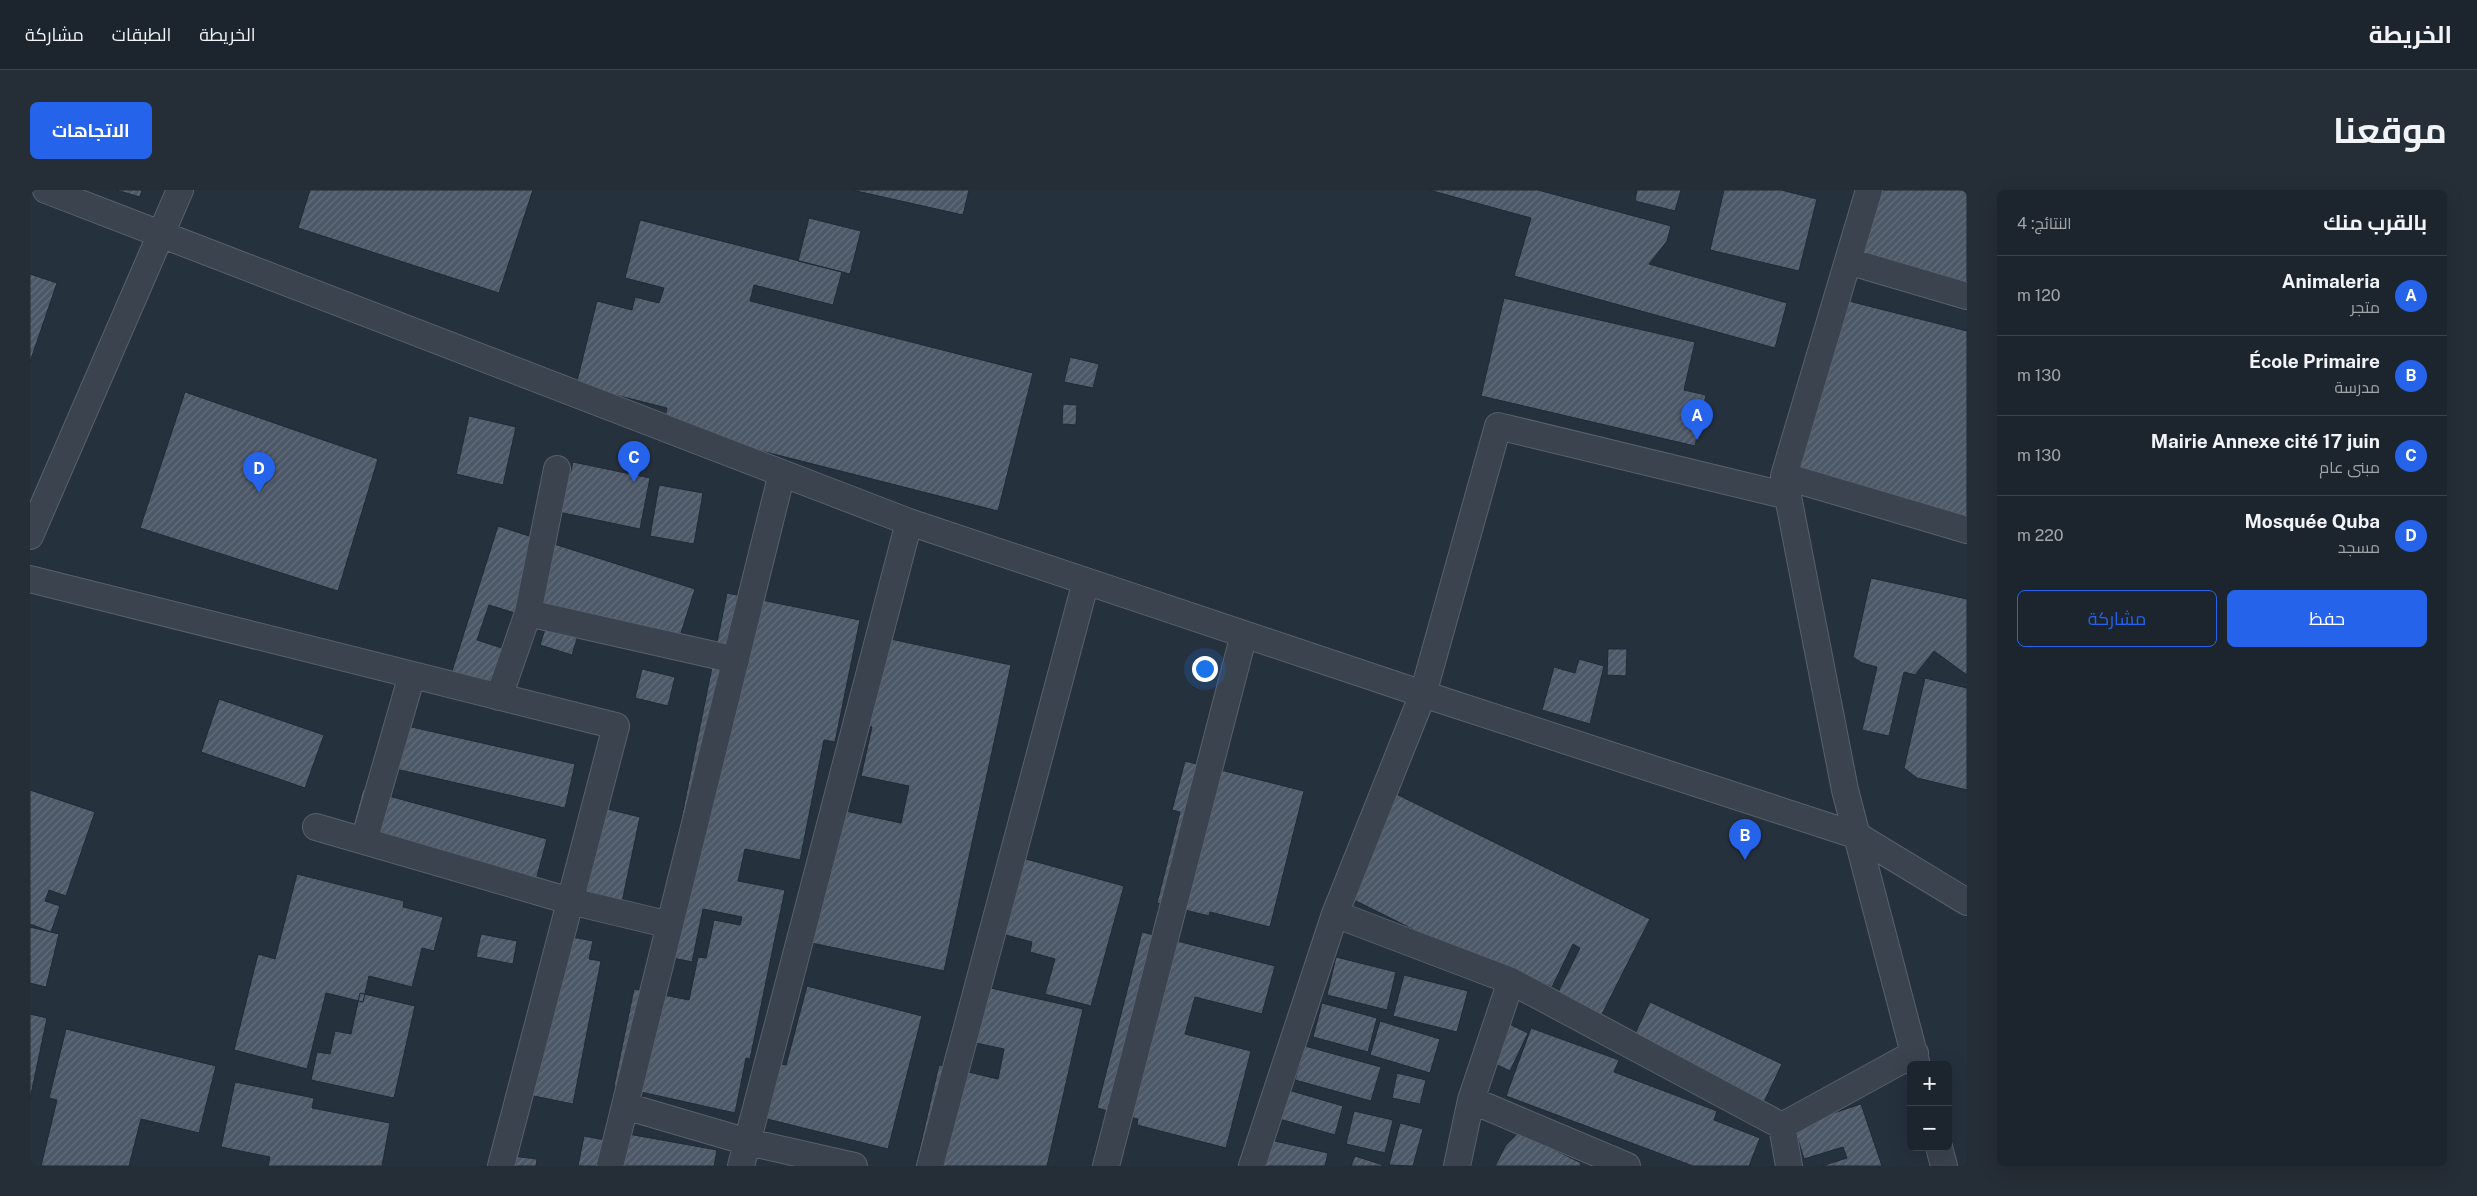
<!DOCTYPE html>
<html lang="ar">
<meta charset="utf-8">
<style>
body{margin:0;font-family:"Public Sans",Cairo,sans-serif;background:#252d36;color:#f1f3f6;direction:rtl}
.controls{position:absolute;right:15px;bottom:15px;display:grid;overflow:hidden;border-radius:8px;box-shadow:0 5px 20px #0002}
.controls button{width:45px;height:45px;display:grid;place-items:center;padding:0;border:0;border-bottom:1px solid #3a424a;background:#1c252e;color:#f1f3f6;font:25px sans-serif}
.you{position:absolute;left:1174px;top:478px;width:18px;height:18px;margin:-12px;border:4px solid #fff;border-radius:50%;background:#1a73e8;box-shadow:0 0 0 8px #1a73e833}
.badge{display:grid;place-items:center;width:32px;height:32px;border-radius:50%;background:#2563eb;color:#fff;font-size:16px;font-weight:700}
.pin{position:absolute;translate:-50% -41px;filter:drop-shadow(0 1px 2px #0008)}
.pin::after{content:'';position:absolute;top:26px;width:18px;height:15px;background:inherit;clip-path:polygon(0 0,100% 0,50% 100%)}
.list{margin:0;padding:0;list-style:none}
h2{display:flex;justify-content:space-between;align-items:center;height:65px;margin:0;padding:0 20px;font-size:21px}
h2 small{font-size:16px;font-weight:400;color:#a0a5aa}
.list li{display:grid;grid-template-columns:32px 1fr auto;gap:15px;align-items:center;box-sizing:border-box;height:80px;padding:0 20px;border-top:1px solid #3a424a}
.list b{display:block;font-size:19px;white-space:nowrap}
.list p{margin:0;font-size:16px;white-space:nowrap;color:#a0a5aa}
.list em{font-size:16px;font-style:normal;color:#a0a5aa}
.actions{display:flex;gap:10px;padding:15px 20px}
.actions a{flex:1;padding:11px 0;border:1px solid #2563eb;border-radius:8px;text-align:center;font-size:18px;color:#2563eb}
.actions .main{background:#2563eb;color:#fff}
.map{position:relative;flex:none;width:1937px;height:976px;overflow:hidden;direction:ltr;border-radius:8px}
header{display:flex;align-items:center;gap:30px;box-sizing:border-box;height:70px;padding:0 25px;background:#1c252e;border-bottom:1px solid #3a424a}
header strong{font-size:24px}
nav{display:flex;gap:28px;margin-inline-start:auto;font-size:18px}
.intro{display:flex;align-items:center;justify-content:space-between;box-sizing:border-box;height:120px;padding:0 30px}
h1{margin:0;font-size:35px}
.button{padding:12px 22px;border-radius:8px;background:#2563eb;color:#fff;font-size:18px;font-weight:700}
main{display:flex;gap:30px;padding:0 30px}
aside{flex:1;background:#1c252e;border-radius:8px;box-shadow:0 5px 20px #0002}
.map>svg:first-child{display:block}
.building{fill:url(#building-hatch);stroke:#212a35}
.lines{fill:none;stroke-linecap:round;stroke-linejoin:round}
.street-casing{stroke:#58616c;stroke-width:28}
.street{stroke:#3a434e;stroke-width:26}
</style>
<header>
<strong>الخريطة</strong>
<nav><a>الخريطة</a><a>الطبقات</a><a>مشاركة</a></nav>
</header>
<div class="intro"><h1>موقعنا</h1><a class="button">الاتجاهات</a></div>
<main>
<aside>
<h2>بالقرب منك<small>النتائج: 4</small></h2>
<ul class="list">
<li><span class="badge">A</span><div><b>Animaleria</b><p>متجر</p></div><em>120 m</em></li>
<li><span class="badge">B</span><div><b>École Primaire</b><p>مدرسة</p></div><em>130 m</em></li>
<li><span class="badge">C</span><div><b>Mairie Annexe cité 17 juin</b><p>مبنى عام</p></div><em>130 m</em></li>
<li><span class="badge">D</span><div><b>Mosquée Quba</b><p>مسجد</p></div><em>220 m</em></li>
</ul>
<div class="actions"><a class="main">حفظ</a><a>مشاركة</a></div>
</aside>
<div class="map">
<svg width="1937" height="976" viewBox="0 0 1937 976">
<defs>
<pattern id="building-hatch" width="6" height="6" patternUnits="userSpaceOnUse" patternTransform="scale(1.25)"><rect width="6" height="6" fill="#4c5867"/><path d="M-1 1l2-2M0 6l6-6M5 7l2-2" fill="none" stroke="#646e7b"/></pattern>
</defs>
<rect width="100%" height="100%" fill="#26313e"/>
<!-- building -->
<path class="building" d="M86 0H112L110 7Z
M280 0H503L469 103 268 38Z
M822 0H939L933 25Z
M1399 0H1508L1641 36 1637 51 1619 74 1757 113 1745 158 1484 86 1501 28Z
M1607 0H1651L1645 21 1605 11Z
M1694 0H1751L1787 9 1769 81 1680 60Z
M1831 0H1937V106L1813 76Z
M779 28 831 41 820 84 768 71Z
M610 30 812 82 803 115 724 95 720 111 1003 183 968 321 633 236 637 218 546 195 567 111 602 120 605 107 629 113 634 98 595 88Z
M0 84 27 93 0 172Z
M1799 106 1937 141V333L1749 285Z
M1474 108 1665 152 1654 200 1676 205 1665 256 1451 206Z
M1040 167 1069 174 1063 198 1034 192Z
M155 202 348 269 308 401 110 338Z
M1033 214 1047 215 1046 235 1032 234Z
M439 226 486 237 473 295 426 284Z
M543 272 620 288 610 339 514 319 523 281 540 284Z
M629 295 673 303 664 354 620 346Z
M468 336 665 399 645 462 552 432 542 465 510 455 517 433 459 415 447 450 484 462 471 500 421 484Z
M1841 388 1937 409V485L1904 461 1885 485 1874 482 1859 546 1832 540 1847 477 1832 473 1823 467Z
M697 403 830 430 805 552 794 550 770 670 715 659 708 691 755 700 720 869 716 868 705 923 584 896 604 799 659 810 668 767 676 768 684 730 710 735 712 727 673 719 662 772 624 764Z
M856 448 981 475 914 781 777 752 806 619 871 633 879 596 831 586 842 537 829 534Z
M1578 459H1597L1596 486 1577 485Z
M1549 469 1574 476 1560 534 1512 520 1524 477 1545 483Z
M612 479 645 487 638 516 605 508Z
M1895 488 1937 498V600L1887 588 1874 578Z
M189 509 294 545 275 598 171 562Z
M355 531 545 574 535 618 344 574Z
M1155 571 1274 601 1240 737 1180 722 1179 726 1127 713 1150 622 1142 620Z
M1352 597 1620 729 1567 834 1523 812 1550 758 1543 754 1522 797 1493 784 1489 792 1312 704Z
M333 599 517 649 506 690 322 640Z
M0 600 65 622 36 706 19 700 15 711 30 716 21 742 0 734Z
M552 613 610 627 592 712 533 699Z
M978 664 1094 696 1061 816 1015 804 1025 769 1000 762 1002 752 957 740Z
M267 684 374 711 373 717 413 727 404 761 392 758 382 797 339 786 333 812 296 803 277 879 204 860 228 764 245 769Z
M0 737 29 744 16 797 0 793Z
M1112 742 1245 776 1232 824 1165 807 1155 844 1221 861 1196 958 1107 935 1108 929 1067 918Z
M522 743 563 751 559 769 571 771 543 914 489 903Z
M451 744 487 751 483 774 446 767Z
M1306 767 1366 782 1357 820 1297 805Z
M1374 785 1438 801 1427 842 1363 826Z
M934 792 1053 819 1017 976H914L887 970 909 875 968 889 974 859 922 848Z
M777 796 892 826 858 959 737 929 751 874 756 875Z
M330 803 385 816 364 908 281 890 287 862 300 864 305 841 321 844Z
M1620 812 1752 874 1734 912 1602 850Z
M1292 813 1347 828 1338 862 1283 847Z
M0 824 17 828 0 909Z
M1350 831 1410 849 1400 883 1340 865Z
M1477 833 1498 843 1480 881 1459 871Z
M1501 838 1589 870 1584 882 1687 921 1684 930 1730 948 1719 976H1663L1476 906Z
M36 839 186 876 169 943 111 929 99 976H11L27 910 19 908Z
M1275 856 1351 877 1341 911 1265 890Z
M1367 883 1396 890 1390 914 1362 908Z
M205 892 284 908 282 918 360 933 352 976H238L240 967 191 957Z
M1255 899 1313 916 1305 945 1246 928Z
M1831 914 1852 976H1792L1817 968 1813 957 1774 969 1764 936Z
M1324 921 1363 930 1355 963 1316 954Z
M1370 933 1393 939 1383 976 1359 975Z
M576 940 687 960 684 976H548L554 946 575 950Z
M1489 942 1551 973 1550 976H1465L1476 955Z
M1236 949 1298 963 1295 976H1235Z
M467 964 507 969 506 976H465Z
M1325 966 1353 975V976H1321Z"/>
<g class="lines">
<!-- street casing -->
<g class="street-casing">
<path id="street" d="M16 0 879 332 1393 504 1828 646 1937 712
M1839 0 1754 286 1815 600 1887 875
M1818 71 1937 106
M1754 286 1937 340
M0 346 150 0
M0 389 586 536 471 976
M498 423 706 470
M469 507 498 423 527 279
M286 637 540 711 640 735
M334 651 382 485
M1305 724 1481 791 1752 936 1759 976
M1441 910 1597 976
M595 916 718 952 824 976
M1752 936 1885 863
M1909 957 1914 976
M580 976 752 283
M711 976 879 332
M900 976 1056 391
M1076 976 1214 444
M1222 976 1305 724 1393 504 1468 236 1758 306
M1427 976 1441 910 1481 791"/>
</g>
<!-- street -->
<use href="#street" class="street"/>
</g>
</svg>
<div class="controls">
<button>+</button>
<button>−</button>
</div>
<div class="you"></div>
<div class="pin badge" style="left:1667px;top:250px">A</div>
<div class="pin badge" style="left:1715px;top:670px">B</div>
<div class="pin badge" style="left:604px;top:292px">C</div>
<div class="pin badge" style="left:229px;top:303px">D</div>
</div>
</main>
